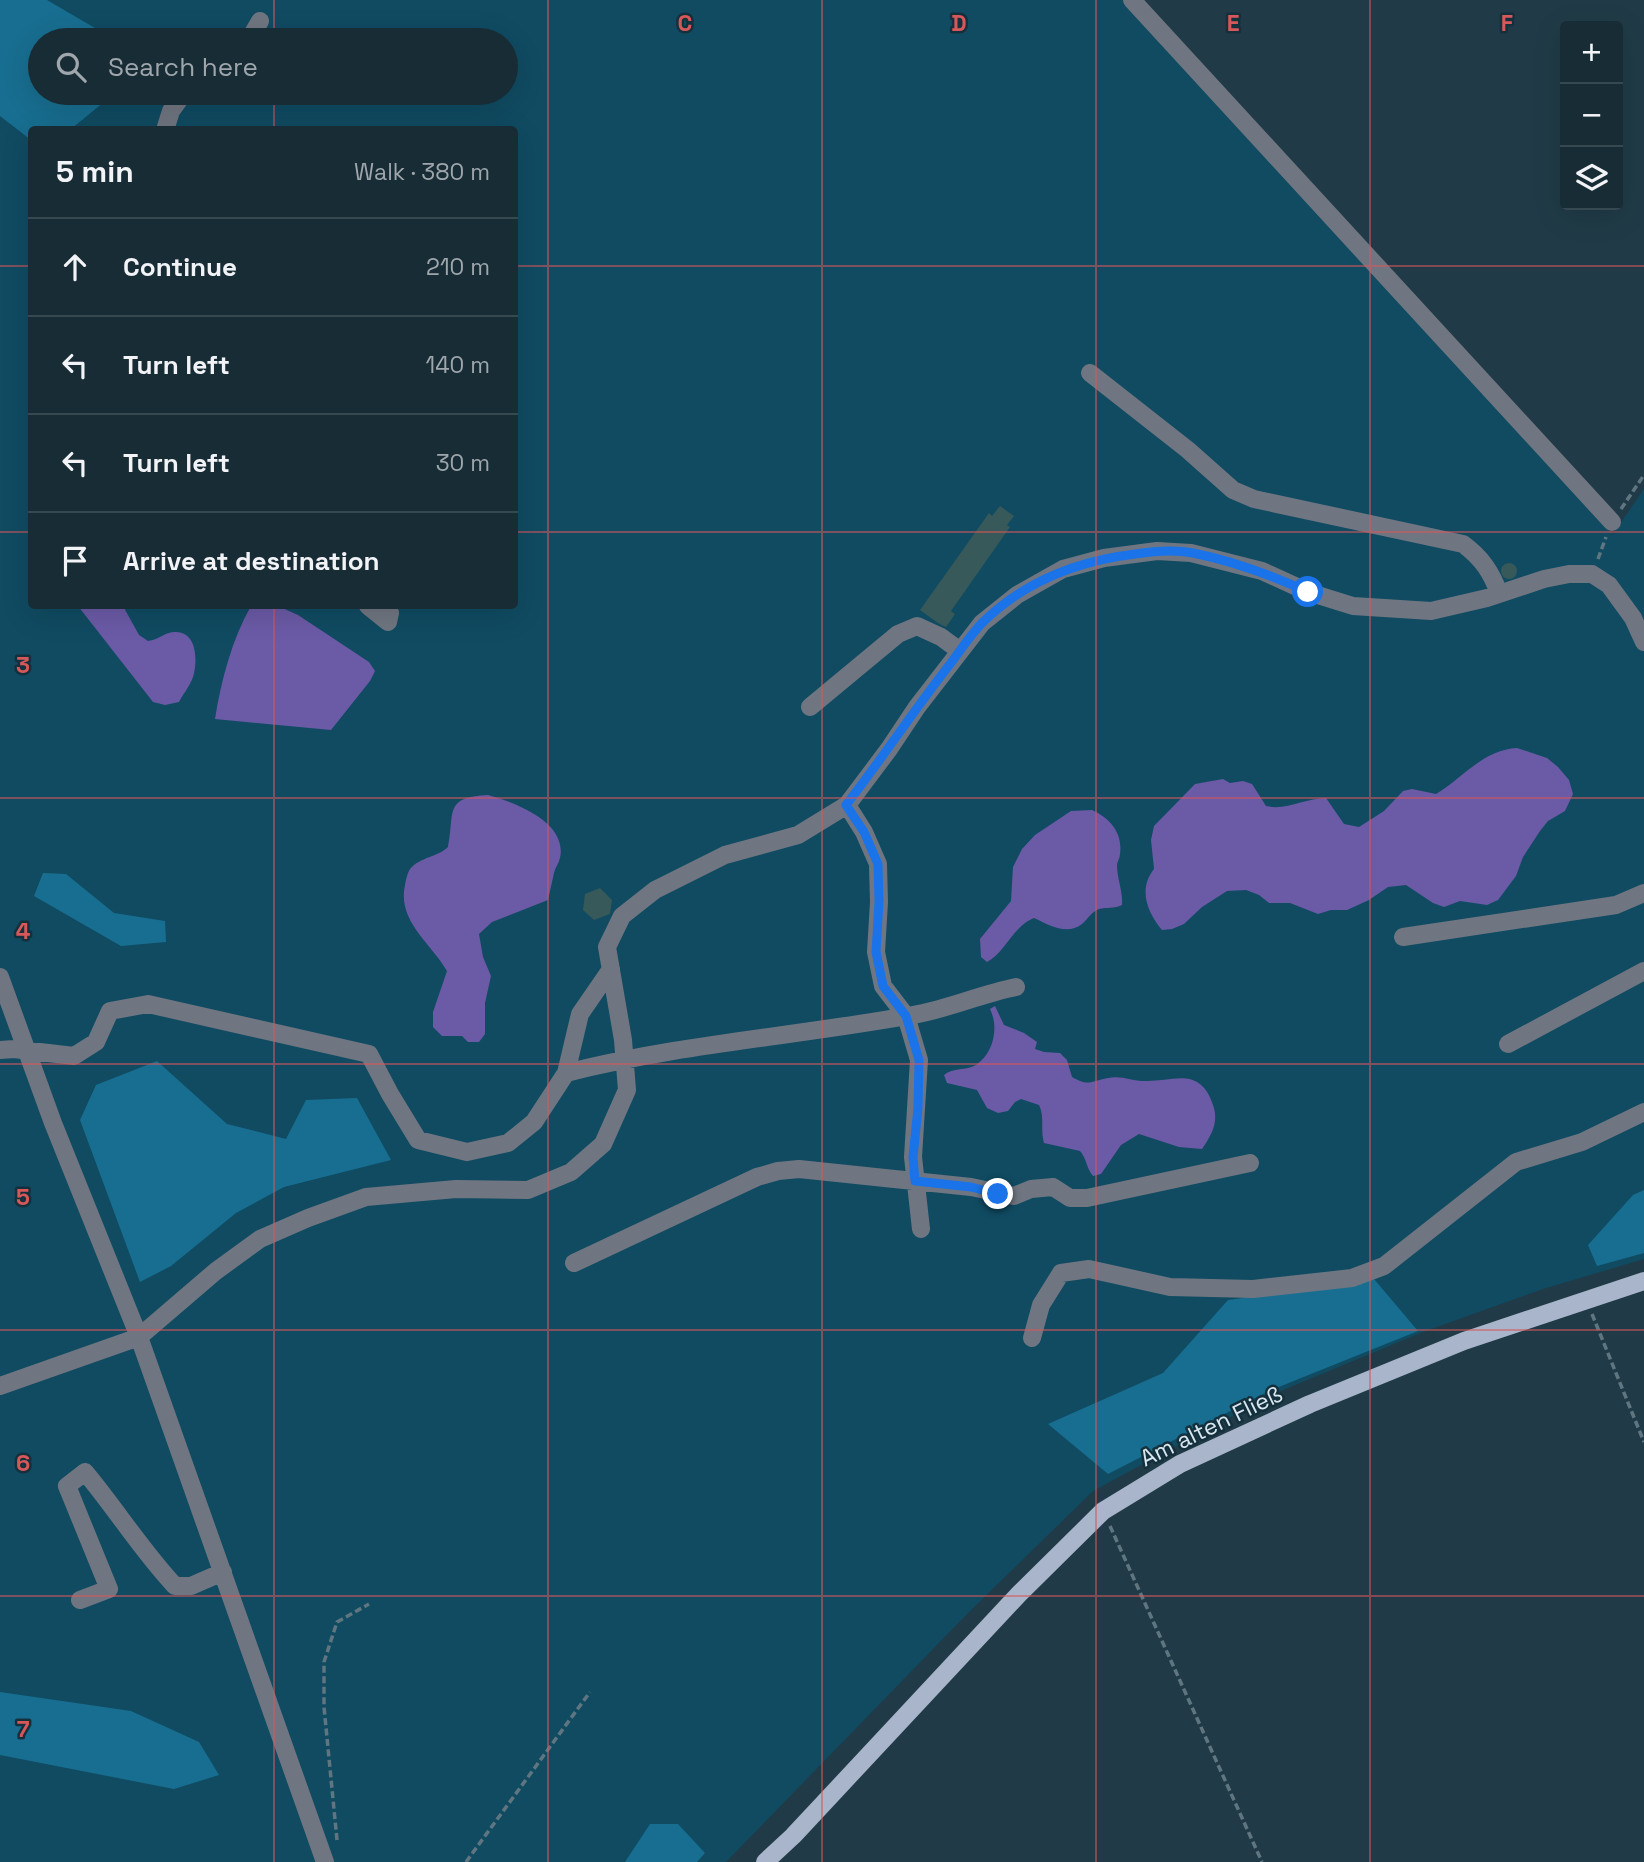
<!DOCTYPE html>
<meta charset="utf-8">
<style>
body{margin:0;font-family:"Space Grotesk",sans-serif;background:#253841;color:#f1f3f6}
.controls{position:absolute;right:21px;top:21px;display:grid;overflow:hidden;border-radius:7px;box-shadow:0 7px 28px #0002}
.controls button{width:63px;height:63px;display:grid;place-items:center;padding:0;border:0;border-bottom:2px solid #364850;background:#182c35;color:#f1f3f6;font:35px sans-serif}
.stop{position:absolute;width:21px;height:21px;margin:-16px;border:5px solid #1a73e8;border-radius:50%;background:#fff}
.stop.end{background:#1a73e8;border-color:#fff;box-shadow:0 2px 7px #0008}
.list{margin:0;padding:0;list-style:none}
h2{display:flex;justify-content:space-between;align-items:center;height:91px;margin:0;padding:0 28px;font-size:30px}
h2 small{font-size:23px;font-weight:400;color:#9fa7ad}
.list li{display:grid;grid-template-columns:46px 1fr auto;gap:21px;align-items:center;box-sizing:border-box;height:98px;padding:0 28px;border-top:2px solid #364850}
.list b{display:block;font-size:26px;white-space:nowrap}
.list em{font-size:23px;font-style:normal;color:#9fa7ad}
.icon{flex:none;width:38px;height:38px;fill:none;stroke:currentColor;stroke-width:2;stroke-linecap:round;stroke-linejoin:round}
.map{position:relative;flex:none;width:1644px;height:1862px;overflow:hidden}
.search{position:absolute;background:#182c35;box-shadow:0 7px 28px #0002;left:28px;top:28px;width:490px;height:77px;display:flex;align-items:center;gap:18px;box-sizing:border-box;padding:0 24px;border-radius:38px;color:#9fa7ad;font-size:26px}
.panel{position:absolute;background:#182c35;box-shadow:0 7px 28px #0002;left:28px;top:126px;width:490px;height:483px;border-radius:7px}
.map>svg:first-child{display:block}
.green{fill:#104b62;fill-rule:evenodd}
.forest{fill:#186e90}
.water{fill:#6b5aa6}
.building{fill:#37595a}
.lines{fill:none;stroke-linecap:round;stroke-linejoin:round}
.path{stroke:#5f7681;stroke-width:3.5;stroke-dasharray:7 3.5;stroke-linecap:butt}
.minor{stroke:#707681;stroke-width:18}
.major{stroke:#a8b5ca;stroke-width:18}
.route{stroke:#1a73e8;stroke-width:9}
.grid{fill:none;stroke:#d7585a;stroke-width:2;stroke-opacity:0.55}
.labels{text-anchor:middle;stroke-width:5;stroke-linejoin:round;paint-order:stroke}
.street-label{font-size:23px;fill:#d9e8f0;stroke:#15303d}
.grid-label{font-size:23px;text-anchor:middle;font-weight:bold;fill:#d7585a;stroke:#15303d;stroke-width:5;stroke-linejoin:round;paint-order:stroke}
</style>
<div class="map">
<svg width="1644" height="1862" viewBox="0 0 1644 1862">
<rect width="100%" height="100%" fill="#203b47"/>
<!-- green -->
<path class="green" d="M0 0H1124L1613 534 1644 489V1259L1543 1289 1423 1332 1271 1395 1093 1491 968 1613 726 1862H0ZM40 40H506V93H40ZM32 130H514V606H32Z"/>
<!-- forest -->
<path class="forest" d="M0 0H47L107 35 108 40H40V93H115L71 129 32 130 31 140 0 116Z
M43 873 66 874 114 913 165 921 166 942 121 946 34 896Z
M157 1061 227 1124 286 1139 306 1100 357 1098 391 1160 284 1187 236 1213 171 1266 140 1282 80 1120 96 1085Z
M1644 1190V1253L1597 1266 1588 1245 1633 1195Z
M1374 1279 1418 1331 1269 1391 1108 1474 1048 1424 1163 1373 1228 1300Z
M0 1692 131 1711 199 1742 219 1775 174 1789 0 1755Z
M650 1824H678L705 1853 697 1862H625Z"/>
<!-- water -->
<path class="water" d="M78 606H123L139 635 148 641C158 640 165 632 175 632 197 631 198 661 193 677 190 686 183 694 179 702L165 705 153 702Z
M251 606H278L298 615 369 662 375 671 370 681 331 730 215 719C221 681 232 639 251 606Z
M1517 748 1547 758 1558 767 1569 780 1573 794 1565 811 1548 821 1540 831 1523 857 1516 876 1498 900 1487 905 1460 901 1444 907 1433 903 1406 885 1388 887 1369 900 1347 910H1331L1318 914 1290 903H1269L1259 895 1246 890 1227 891 1202 907 1184 924 1172 929 1162 930C1147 912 1138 889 1154 869L1151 840 1154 826 1195 784 1223 779 1230 783 1243 781 1252 784 1266 806C1286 811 1305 798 1326 798L1344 824 1359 827 1384 811 1403 791 1412 789 1436 794C1462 779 1482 750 1517 748Z
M488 795C514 802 568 822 560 858 559 863 555 868 554 873 552 882 550 891 548 900L492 922 479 934 483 957 491 976 485 1003V1034L479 1042H468L462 1036H442L433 1027V1012L447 971C431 943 397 921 405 885 406 879 407 874 410 869 420 857 438 857 448 847 455 813 443 797 488 795Z
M1092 810C1110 818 1123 833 1120 854 1120 858 1117 862 1117 865 1117 879 1123 891 1122 905 1114 909 1107 907 1099 909 1091 912 1088 919 1082 924 1067 936 1049 925 1034 918 1013 926 1006 952 987 962L981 957 980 939 1011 901 1013 867 1022 849 1035 835 1071 811Z
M995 1006 1004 1025 1024 1033 1037 1042 1035 1049 1044 1052 1060 1053 1067 1060 1072 1077C1089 1087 1091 1081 1108 1078 1121 1075 1132 1081 1145 1081 1172 1082 1200 1065 1213 1105 1219 1122 1212 1134 1202 1149L1179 1147 1139 1134 1121 1145 1101 1174 1093 1176C1086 1168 1087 1159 1080 1151L1044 1143C1040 1129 1045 1117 1039 1105L1021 1099 1015 1102 1008 1111 998 1113 987 1108 977 1090 947 1083 944 1075C953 1067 966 1071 976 1065 994 1053 999 1027 990 1009Z"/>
<!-- building -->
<path class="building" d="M1000 506 1014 516 1007 525 1010 527 951 611 955 614 946 627 938 623 920 610 989 513 992 516Z
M1501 571a8 8 0 1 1 16 0a8 8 0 1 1-16 0Z
M600 888 612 900 610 914 594 920 583 910 585 894Z"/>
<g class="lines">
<!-- path -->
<path class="path" d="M1621 509 1644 475
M1598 559 1606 537
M1592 1314 1644 1442
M1110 1526 1262 1862
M337 1840 324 1707V1662L337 1622 369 1604
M466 1862 590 1692"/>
<!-- minor -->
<path class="minor" d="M1132 0 1612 522
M249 40 260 21
M165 130 171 111 184 93
M1090 373 1188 450 1233 490 1254 499 1463 544C1482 558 1491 572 1499 593
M368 606 388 622 390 613 386 606
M810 707 898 634 917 626 941 637 960 651
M847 805 864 832 878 864 879 902 876 952 883 986 906 1016 919 1060 913 1157 921 1229
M1403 937 1616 905 1644 893
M0 977 53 1123 139 1337 325 1862
M1508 1044 1644 971
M0 1050 14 1049 74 1056 96 1042 110 1011 148 1004 369 1054 390 1094 418 1140 467 1152 508 1143 534 1122 566 1073 580 1014 611 969
M566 1073C680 1044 798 1036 913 1015 948 1009 981 994 1016 987
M574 1263 757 1177 778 1171 799 1169 971 1187 1014 1196 1031 1189 1053 1187 1070 1198H1087L1250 1163
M1032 1338 1041 1305 1061 1273 1089 1269 1170 1287 1253 1289 1352 1278 1384 1266 1516 1162 1582 1142 1644 1112
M0 1386 139 1337 216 1271 260 1239 308 1218 366 1197 456 1189 528 1190 571 1172 603 1144 627 1090 623 1040 607 947 622 916 655 890 725 855 798 835 847 805 889 749 917 707 982 623 1017 595 1063 569 1104 558 1157 551 1191 553 1262 571 1308 592 1353 606 1431 611 1487 598 1544 579 1569 574H1592L1609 585 1633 618 1644 642
M80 1600 109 1589 67 1486 85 1472C116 1509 142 1551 175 1586H191L223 1572"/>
<!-- major -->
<path class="major" d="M765 1862 793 1836 1019 1594 1103 1511 1180 1464 1310 1404 1464 1341 1644 1281"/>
</g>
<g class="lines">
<!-- route -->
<path class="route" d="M998 1194 971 1187 915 1181 913 1157 918 1108 919 1060 906 1016 883 986 876 952 879 902 878 864 864 832 846 805C881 760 912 713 947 668 959 653 969 636 983 622 1025 581 1077 561 1135 554 1154 551 1174 549 1193 553 1233 561 1271 575 1308 592"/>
</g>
<!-- grid -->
<path class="grid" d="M274 0V40M548 0V1862M822 0V1862M1096 0V1862M1370 0V1862M274 93V130M0 266H32M514 266H1644M0 532H32M514 532H1644M274 606V1862M0 798H1644M0 1064H1644M0 1330H1644M0 1596H1644"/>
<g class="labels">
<!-- street labels -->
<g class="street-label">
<text transform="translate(1211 1426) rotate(-26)" y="8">Am alten Fließ</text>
</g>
</g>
<g class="grid-label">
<text x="685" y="31">C</text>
<text x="959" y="31">D</text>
<text x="1233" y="31">E</text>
<text x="1507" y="31">F</text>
<text x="23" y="673">3</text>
<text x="23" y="939">4</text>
<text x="23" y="1205">5</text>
<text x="23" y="1471">6</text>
<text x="23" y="1737">7</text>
</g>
</svg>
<div class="controls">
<button>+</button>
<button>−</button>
<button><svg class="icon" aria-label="layers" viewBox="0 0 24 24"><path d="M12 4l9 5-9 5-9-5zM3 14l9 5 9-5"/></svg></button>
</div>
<div class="stop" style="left:1308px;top:592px"></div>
<div class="stop end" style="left:998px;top:1194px"></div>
<div class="search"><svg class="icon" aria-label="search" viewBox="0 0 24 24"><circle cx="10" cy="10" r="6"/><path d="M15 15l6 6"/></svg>Search here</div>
<section class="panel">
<h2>5 min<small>Walk · 380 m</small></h2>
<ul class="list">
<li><svg class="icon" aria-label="ahead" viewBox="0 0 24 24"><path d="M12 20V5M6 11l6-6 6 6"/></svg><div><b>Continue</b></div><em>210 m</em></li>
<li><svg class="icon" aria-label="left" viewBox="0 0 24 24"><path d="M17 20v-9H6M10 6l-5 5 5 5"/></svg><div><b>Turn left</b></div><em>140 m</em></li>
<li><svg class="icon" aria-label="left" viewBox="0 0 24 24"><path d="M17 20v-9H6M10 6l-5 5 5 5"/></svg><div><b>Turn left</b></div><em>30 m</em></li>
<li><svg class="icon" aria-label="arrive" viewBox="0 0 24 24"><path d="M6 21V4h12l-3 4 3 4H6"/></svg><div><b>Arrive at destination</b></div></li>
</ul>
</section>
</div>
